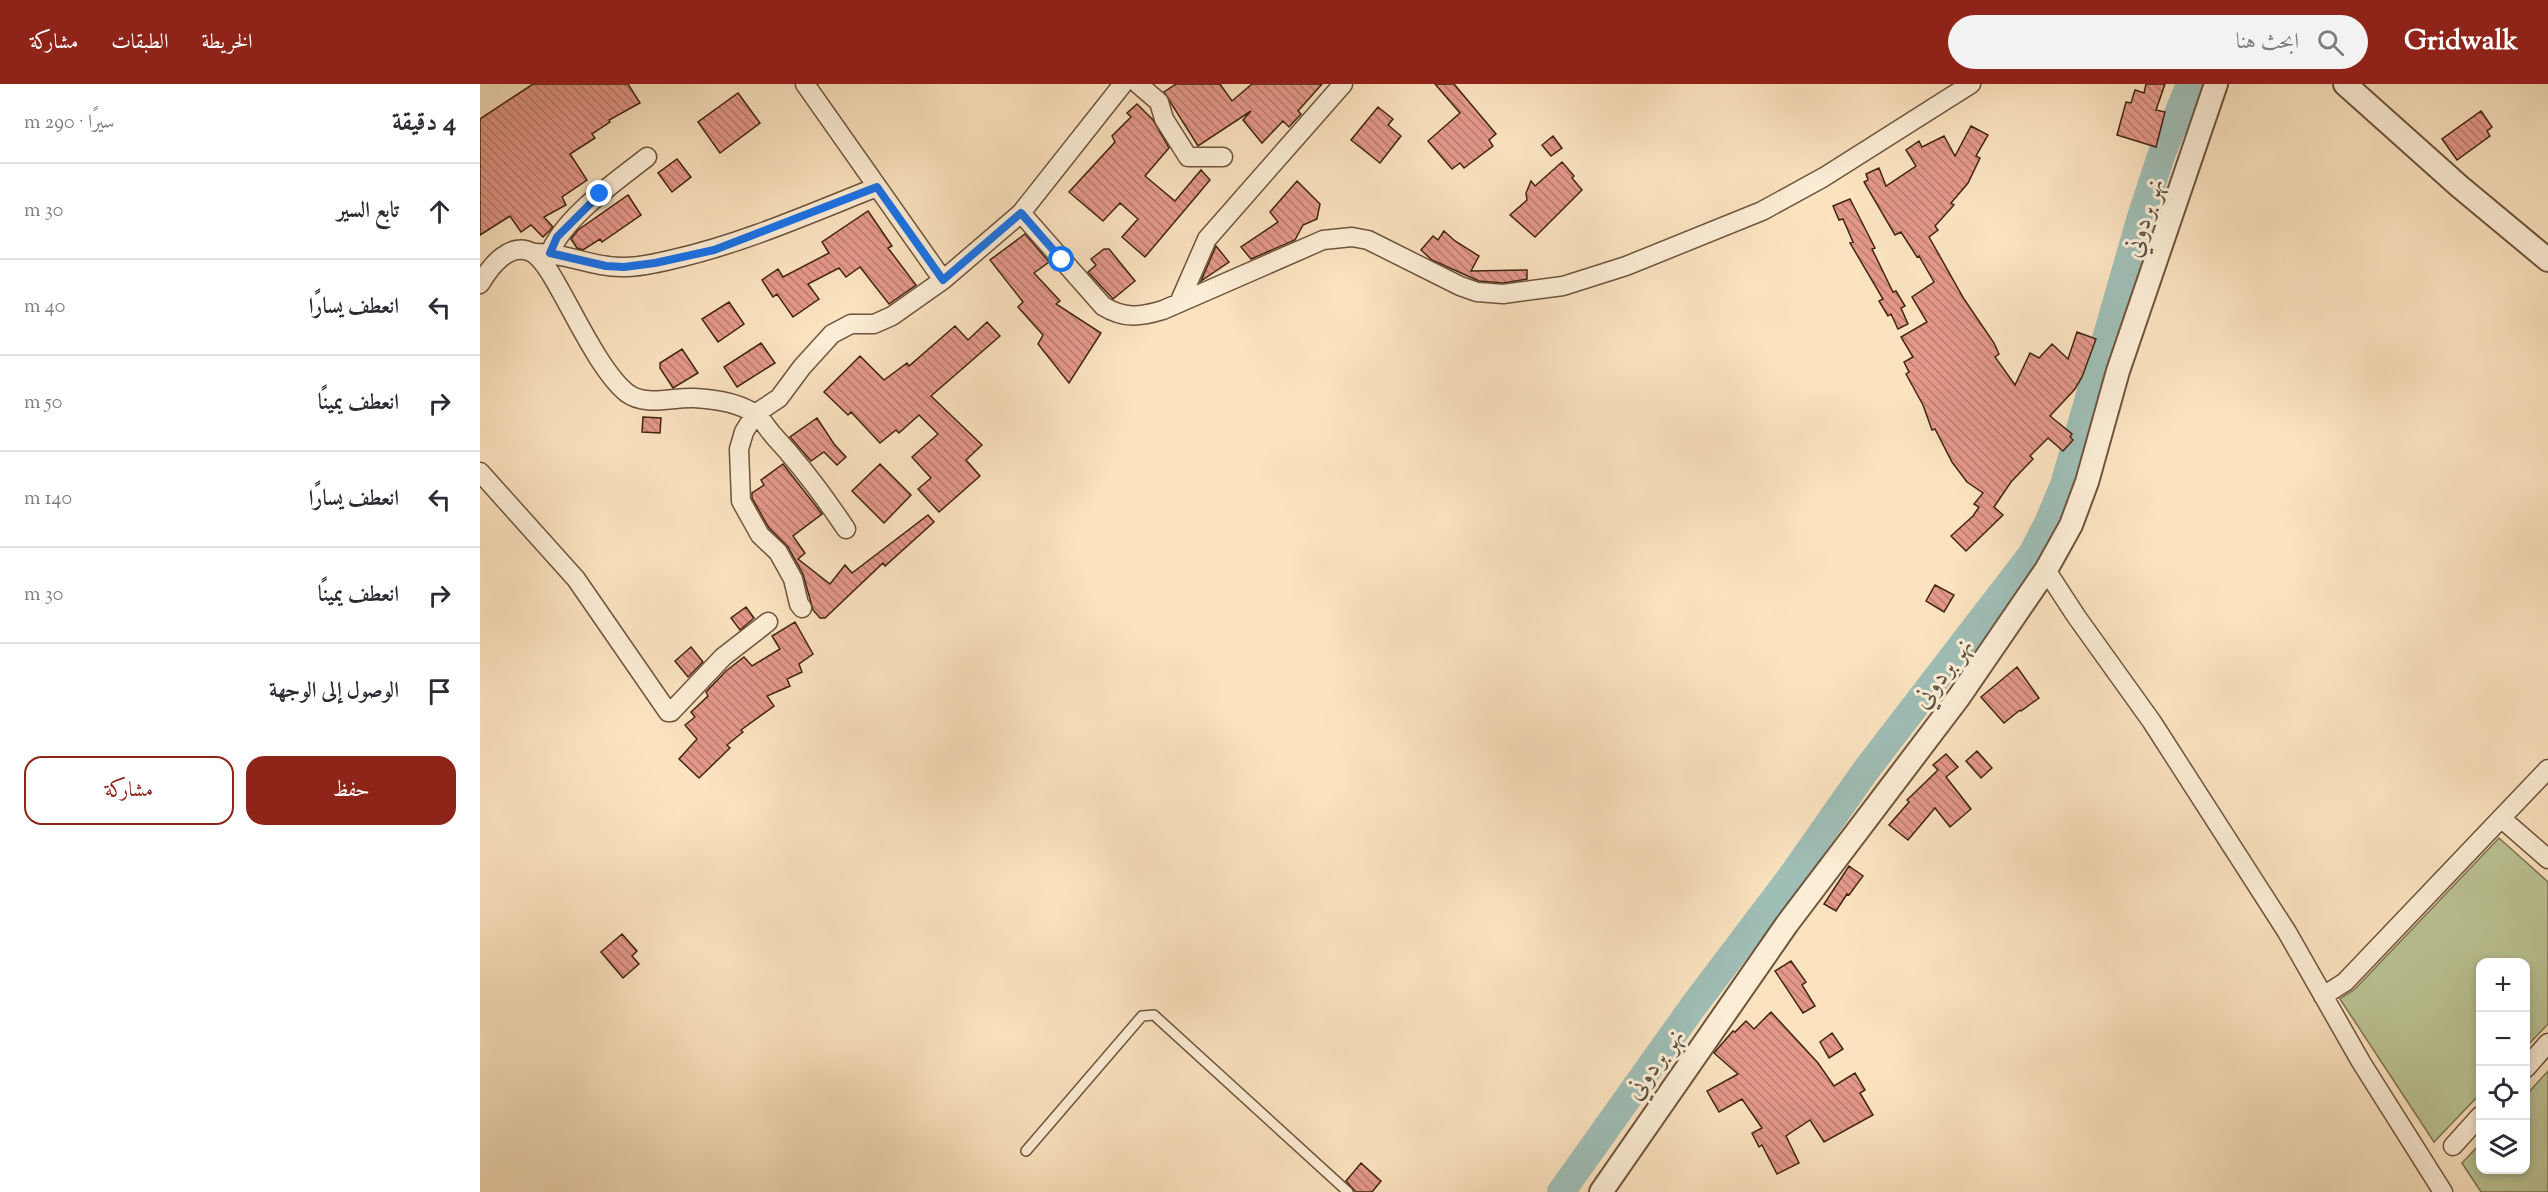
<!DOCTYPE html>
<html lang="ar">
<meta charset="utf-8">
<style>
body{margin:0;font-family:"Sorts Mill Goudy",Amiri,serif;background:#f2f2f3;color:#2b2b33;direction:rtl}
.controls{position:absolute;right:18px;bottom:18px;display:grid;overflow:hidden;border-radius:12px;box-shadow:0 3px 9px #0003}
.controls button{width:54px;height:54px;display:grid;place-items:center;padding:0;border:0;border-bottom:2px solid #e1e1e2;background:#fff;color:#2b2b33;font:30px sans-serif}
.stop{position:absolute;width:18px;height:18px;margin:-14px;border:4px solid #1a73e8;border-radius:50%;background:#fff}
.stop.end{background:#1a73e8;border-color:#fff;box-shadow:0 2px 6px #0008}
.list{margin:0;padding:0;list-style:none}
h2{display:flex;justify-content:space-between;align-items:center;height:78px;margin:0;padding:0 24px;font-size:26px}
h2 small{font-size:20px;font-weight:400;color:#7c7c81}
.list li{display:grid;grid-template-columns:39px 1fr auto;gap:18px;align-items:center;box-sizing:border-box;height:96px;padding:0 24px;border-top:2px solid #e1e1e2}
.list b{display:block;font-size:22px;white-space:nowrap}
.list em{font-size:20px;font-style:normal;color:#7c7c81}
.actions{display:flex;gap:12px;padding:18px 24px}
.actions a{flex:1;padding:14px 0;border:2px solid #8f2418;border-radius:18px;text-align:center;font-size:21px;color:#8f2418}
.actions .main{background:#8f2418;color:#fff}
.icon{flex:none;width:33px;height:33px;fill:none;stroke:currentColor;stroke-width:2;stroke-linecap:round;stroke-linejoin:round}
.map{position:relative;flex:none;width:2068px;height:1108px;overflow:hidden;direction:ltr}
header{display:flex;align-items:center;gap:36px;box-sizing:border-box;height:84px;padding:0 30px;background:#8f2418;color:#fff}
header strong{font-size:28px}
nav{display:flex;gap:33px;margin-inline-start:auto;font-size:21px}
.search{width:420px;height:54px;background:#f2f2f3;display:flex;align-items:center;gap:15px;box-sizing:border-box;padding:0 21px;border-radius:33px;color:#7c7c81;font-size:22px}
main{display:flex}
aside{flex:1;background:#fff}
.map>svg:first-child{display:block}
.green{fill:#bbc495;stroke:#7e7452;stroke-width:1.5}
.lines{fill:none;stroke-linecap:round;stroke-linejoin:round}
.river{stroke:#9fbeb6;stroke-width:28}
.building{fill:url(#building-back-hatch);stroke:#402510;stroke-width:1.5}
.service-casing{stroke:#6f543c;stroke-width:12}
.minor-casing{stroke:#6f543c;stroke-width:21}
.tertiary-casing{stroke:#6f543c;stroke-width:26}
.service{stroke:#fcedd6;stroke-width:9}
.minor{stroke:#fcedd6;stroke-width:18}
.tertiary{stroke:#fcedd6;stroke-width:22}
.route{stroke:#1a73e8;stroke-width:8}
.labels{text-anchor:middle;stroke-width:6;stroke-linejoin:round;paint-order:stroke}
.water-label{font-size:26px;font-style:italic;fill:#5c5342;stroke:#fcedd6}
</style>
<header>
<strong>Gridwalk</strong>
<div class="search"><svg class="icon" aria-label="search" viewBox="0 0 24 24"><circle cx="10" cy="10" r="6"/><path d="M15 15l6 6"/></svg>ابحث هنا</div>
<nav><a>الخريطة</a><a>الطبقات</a><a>مشاركة</a></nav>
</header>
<main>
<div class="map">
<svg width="2068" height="1108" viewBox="0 0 2068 1108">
<defs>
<pattern id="building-back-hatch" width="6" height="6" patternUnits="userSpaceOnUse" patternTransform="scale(1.5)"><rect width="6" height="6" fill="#e4988a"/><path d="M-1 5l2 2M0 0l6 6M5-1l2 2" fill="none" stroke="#ba7c6f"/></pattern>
</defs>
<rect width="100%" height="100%" fill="#fbe3c0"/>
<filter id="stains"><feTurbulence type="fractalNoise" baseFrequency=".00333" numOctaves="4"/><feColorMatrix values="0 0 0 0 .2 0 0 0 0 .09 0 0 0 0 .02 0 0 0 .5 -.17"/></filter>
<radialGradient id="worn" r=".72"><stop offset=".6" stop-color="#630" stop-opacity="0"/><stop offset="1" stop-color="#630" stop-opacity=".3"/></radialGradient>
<!-- green -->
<path class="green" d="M2019 754 2068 798V940L2046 963V878H2000V1010L1954 1058 1860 915 1875 905Z
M2068 987V1108H2001L1982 1079 2000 1060V1086H2046V1011Z"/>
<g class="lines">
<!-- river -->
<path class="river" d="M1081 1108 1212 924 1311 793 1386 686 1552 470 1568 439 1584 401 1661 133 1682 69 1710 0"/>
</g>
<!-- building -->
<path class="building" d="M53 0H148L160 19 129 36 130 38 112 50 115 54 90 70 107 96 82 113 86 121 64 133 73 143 63 153 51 141 41 148 30 132 0 151V35Z
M696 0H740L752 17 772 0H842L818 27 821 30 809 43 803 37 782 59 763 36 771 27 718 62 684 8Z
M955 0H974L1016 50 1009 56 1013 62 984 84 980 79 972 85 948 57 980 29Z
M1666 0H1685L1676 26 1685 28 1676 63 1637 51 1646 18 1651 19 1655 6 1664 9Z
M258 9 280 39 240 69 218 38Z
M657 20 673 36 689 64 665 92 695 117 721 86 730 96 665 173 642 153 658 135 640 119 623 137 589 108 635 58 632 52 651 33 647 29Z
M898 23 913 35 908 41 921 52 900 79 871 56Z
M2001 27 2012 43 2007 47 2010 52 1977 76 1962 55Z
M1491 42 1508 51 1496 72 1500 74 1488 99 1471 119 1474 121 1455 142 1458 146 1449 153 1484 215 1514 259 1519 270 1515 273 1535 301 1550 269 1559 274 1572 260 1588 275 1597 248 1616 255 1602 293 1595 305 1570 332 1592 350 1590 353 1593 356 1583 367 1568 354 1550 372 1553 375 1531 398 1514 423 1523 431 1486 467 1471 452 1493 432 1499 423 1494 420 1503 409 1487 398 1472 378 1455 345 1452 346 1443 321 1426 290 1429 288 1424 278 1433 273 1421 253 1447 238 1432 213 1454 198 1439 172 1437 173 1421 148 1415 151 1384 98 1388 96 1386 90 1399 84 1406 102 1436 82 1426 66 1439 57 1442 63 1464 52 1475 72Z
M1073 52 1082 64 1071 72 1062 61Z
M197 75 211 93 192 108 178 89Z
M1082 78 1094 92 1092 94 1102 106 1055 153 1030 131 1047 116 1046 109 1051 97 1055 102Z
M817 97 840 120 837 135 823 141 815 156 771 175 761 163 798 138 790 128Z
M148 111 161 131 122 158 120 155 103 166 97 164 91 155 98 146Z
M1370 115 1395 164 1392 165 1413 208 1416 207 1425 222 1421 224 1428 240 1418 245 1411 230 1408 232 1399 217 1403 215 1370 159 1373 158 1363 135 1359 136 1353 122Z
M388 127 412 162 408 164 436 201 409 220 380 183 366 193 359 184 328 200 339 215 313 233 297 210 293 213 282 196 298 185 303 193 349 169 342 158Z
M964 147 975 157 999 172 991 187 1047 186V195L1023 199 999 197 952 176 941 166 953 152 958 156Z
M545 150 569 178 554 189 580 217 576 220 621 249 589 299 558 260 563 251 538 223 543 218 510 176Z
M736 162 749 178 721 197Z
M624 165H629L655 197 633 215 608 188 616 181 611 175Z
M249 218 264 240 238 258 222 235Z
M507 238 520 252 451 312 502 361 486 376 500 392 459 428 438 405 451 394 432 373 458 350 439 331 419 349 416 346 400 359 371 328 368 331 344 308 380 272 404 296 427 279 429 282 475 242 488 256Z
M281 259 295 279 257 303 244 283Z
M202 265 218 289 193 304 180 284V279Z
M163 333 181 334 180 349 162 348Z
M337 334 354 360 366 373 357 381 344 368 331 377 310 353Z
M303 380 342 430 313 452 325 469 318 475 350 500 365 481 372 489 448 431 454 438 405 482 403 479 345 534H340L333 526 323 490 308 463 289 444 272 414V409L284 401 281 396Z
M400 380 431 411 404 439 372 407Z
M1455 501 1474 511 1464 528 1446 517Z
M266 523 274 534 260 546 251 534Z
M315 538 333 570 319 580 322 588 307 595 310 602 287 612 294 622 261 646 263 648 247 661 250 664 219 694 199 675 217 655 205 641 215 633 211 628 228 612 226 608 246 587 264 573 272 582 300 565 292 552Z
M211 563 223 578 208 593 195 577Z
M1537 583 1559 614 1541 627 1540 626 1524 639 1501 613Z
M1497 667 1512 684 1501 694 1486 677Z
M1466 670 1478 683 1466 693 1491 725 1470 743 1455 724 1428 756 1409 741 1429 718 1427 716 1458 686 1453 681Z
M1369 782 1383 792 1369 811 1367 810 1356 827 1344 820Z
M142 850 157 867 152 872 159 880 143 894 121 868Z
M1311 877 1326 898 1322 901 1335 922 1323 929 1295 887Z
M1291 928 1338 979 1354 1002 1375 989 1385 1006 1380 1009 1393 1031 1344 1058 1330 1036 1306 1052 1319 1079 1297 1090 1282 1061 1279 1063 1272 1049 1282 1044 1262 1015 1239 1028 1227 1007 1258 990 1234 969 1253 947 1255 948 1266 937 1274 945Z
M1352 949 1363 965 1349 974 1340 958Z
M881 1079 901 1097 892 1108H876L866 1097Z"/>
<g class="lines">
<!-- service casing -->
<g class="service-casing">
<path id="service" d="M546 1067 662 932 674 931 868 1108"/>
</g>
<!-- minor casing -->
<g class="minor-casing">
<path id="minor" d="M325 0 463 196
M658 0 679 18 684 35 708 73H743
M541 129 623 222C644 235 660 233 683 226L843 156 872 153 888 156 980 202 997 208 1023 210 1083 202 1146 182 1282 127 1344 93 1491 0
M53 169C85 168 113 184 144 183 160 183 178 179 194 175 264 159 331 129 397 103
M70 169C84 133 138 96 167 73
M0 200C10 183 30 156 53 169 65 177 73 194 80 206 96 234 122 289 147 309 166 323 191 313 214 314 233 315 258 318 275 330 282 335 287 344 293 351 320 380 344 412 366 445
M699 219 727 155 863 0
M0 388 96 495 188 628H191L243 573 288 538
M1566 486 1596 532 1672 638 1807 848 1881 978 1963 1108
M322 524 319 520 313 495 298 468 280 451 261 417 259 365 264 348 275 330 299 314 322 283 352 250 371 240H394L412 232 463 196 541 129 643 0
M2021 734 2068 775
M1843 912 1865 898 2068 685
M2046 984 2068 959
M1973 1062 2000 1032"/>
</g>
<!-- tertiary casing -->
<g class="tertiary-casing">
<path id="tertiary" d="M1865 0 1979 102 2068 176
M1121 1108 1307 840 1479 613 1566 486 1591 441 1607 398 1638 287 1736 0"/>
</g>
<!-- service -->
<use href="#service" class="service"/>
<!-- minor -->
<use href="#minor" class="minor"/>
<!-- tertiary -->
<use href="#tertiary" class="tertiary"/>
</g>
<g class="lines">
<!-- route -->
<path class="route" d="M120 110 77 153 70 169 126 182 144 183 175 179 234 166 397 103 463 196 541 129 582 176"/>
</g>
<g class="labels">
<!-- water labels -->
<g class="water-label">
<text transform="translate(1663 133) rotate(-72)" y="9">نهر بردوني</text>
<text transform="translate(1462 588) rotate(-53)" y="9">نهر بردوني</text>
<text transform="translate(1174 979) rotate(-54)" y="9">نهر بردوني</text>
</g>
</g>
<rect width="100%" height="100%" filter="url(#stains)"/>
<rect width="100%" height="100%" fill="url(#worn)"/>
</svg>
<div class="controls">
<button>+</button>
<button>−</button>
<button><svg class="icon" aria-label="locate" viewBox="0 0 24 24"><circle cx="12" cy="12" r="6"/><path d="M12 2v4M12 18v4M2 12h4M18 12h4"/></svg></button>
<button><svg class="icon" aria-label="layers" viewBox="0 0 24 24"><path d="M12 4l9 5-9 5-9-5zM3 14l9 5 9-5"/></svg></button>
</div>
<div class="stop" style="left:582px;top:176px"></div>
<div class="stop end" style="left:120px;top:110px"></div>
</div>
<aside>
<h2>4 دقيقة<small>سيرًا · 290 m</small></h2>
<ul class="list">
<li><svg class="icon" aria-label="ahead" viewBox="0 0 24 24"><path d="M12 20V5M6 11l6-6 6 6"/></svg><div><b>تابع السير</b></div><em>30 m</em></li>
<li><svg class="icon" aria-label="left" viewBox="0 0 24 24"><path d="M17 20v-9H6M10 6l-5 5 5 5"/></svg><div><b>انعطف يسارًا</b></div><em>40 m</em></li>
<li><svg class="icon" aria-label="right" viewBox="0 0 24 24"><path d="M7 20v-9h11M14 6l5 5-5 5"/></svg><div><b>انعطف يمينًا</b></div><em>50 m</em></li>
<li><svg class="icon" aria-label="left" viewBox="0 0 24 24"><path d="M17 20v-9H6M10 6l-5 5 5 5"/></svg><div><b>انعطف يسارًا</b></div><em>140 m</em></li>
<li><svg class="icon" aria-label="right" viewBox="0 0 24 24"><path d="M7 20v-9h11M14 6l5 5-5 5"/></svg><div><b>انعطف يمينًا</b></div><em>30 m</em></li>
<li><svg class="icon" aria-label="arrive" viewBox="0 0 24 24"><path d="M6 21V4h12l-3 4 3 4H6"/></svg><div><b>الوصول إلى الوجهة</b></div></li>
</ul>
<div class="actions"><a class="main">حفظ</a><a>مشاركة</a></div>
</aside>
</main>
